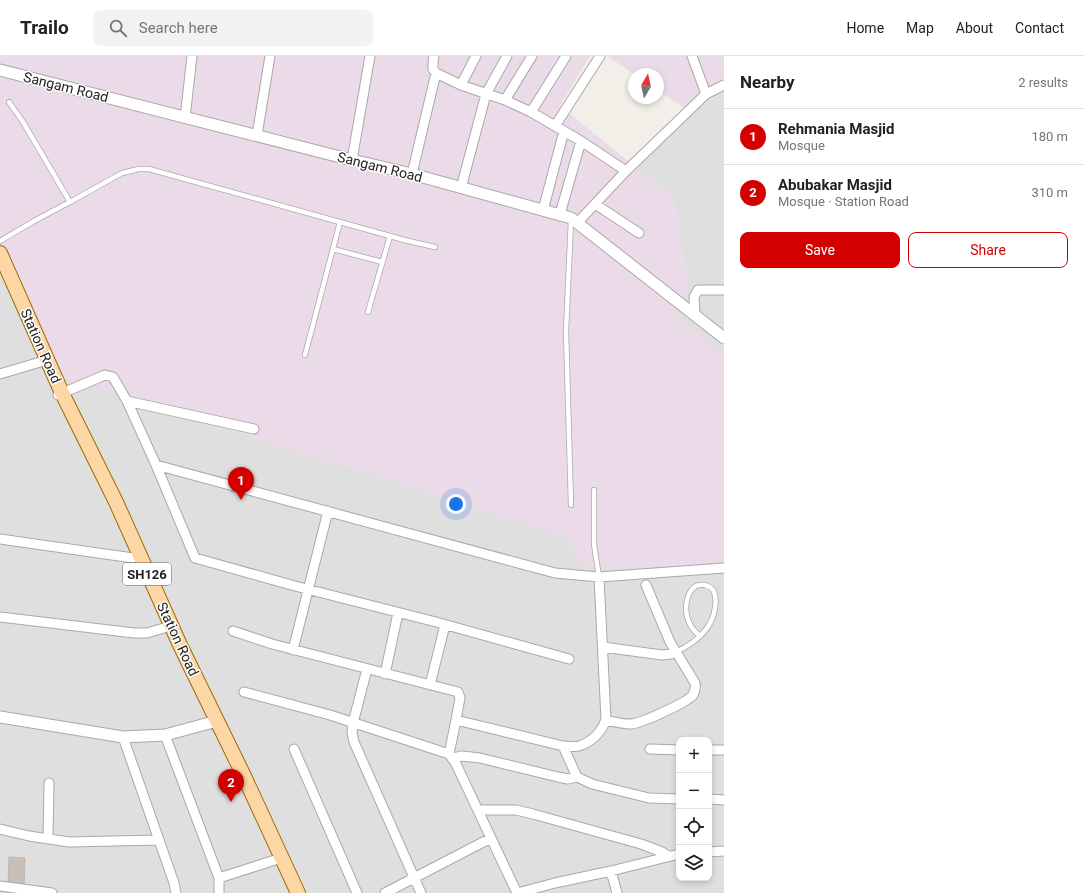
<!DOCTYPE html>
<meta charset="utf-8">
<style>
body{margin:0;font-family:Roboto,sans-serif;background:#f2f2f2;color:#202124}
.controls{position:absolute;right:12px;bottom:12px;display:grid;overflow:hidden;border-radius:8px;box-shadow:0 2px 6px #0003}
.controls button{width:36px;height:36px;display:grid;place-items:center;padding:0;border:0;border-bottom:1px solid #e0e0e0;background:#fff;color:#202124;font:20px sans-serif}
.compass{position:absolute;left:628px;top:12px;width:36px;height:36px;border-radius:50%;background:#fff;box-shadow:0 2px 6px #0003;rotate:9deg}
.you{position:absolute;left:456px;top:448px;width:14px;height:14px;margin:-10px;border:3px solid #fff;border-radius:50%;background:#1a73e8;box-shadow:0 0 0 6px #1a73e833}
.badge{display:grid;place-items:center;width:26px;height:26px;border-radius:50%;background:#d40000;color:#fff;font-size:13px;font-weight:700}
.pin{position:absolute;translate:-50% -33px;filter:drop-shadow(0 1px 2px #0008)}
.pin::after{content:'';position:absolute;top:21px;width:14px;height:12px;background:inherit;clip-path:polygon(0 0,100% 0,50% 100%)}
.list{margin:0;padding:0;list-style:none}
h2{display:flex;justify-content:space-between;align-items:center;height:52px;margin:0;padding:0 16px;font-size:17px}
h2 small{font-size:13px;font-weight:400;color:#757577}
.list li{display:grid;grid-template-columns:26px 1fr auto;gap:12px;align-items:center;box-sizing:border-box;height:56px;padding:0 16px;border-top:1px solid #e0e0e0}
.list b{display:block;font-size:15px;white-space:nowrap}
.list p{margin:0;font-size:13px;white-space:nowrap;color:#757577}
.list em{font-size:13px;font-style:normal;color:#757577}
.actions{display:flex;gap:8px;padding:12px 16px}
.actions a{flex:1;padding:9px 0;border:1px solid #d40000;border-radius:8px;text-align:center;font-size:14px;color:#d40000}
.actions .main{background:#d40000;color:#fff}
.icon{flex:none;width:22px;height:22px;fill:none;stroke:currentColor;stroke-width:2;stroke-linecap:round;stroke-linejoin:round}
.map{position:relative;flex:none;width:724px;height:837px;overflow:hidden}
header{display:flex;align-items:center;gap:24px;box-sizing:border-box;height:56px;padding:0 20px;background:#fff;border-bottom:1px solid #e0e0e0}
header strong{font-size:19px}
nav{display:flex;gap:22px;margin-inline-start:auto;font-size:14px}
.search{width:280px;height:36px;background:#f2f2f2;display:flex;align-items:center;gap:10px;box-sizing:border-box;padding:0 14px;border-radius:8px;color:#757577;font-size:15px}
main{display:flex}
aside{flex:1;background:#fff}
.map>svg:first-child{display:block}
.residential{fill:#e0dfdf;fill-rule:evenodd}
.industrial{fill:#ebdbe8}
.building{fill:#c7bfb8;stroke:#c4b6ab}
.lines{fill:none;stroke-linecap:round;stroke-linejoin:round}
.service-casing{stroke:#a9a9a9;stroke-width:6}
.minor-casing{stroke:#a9a9a9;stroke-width:11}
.tertiary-casing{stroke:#a9a9a9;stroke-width:13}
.primary-casing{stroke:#a06b00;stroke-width:16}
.service{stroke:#fff;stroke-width:4.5}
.minor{stroke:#fff;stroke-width:9}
.tertiary{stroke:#fff;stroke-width:11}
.primary{stroke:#fcd6a4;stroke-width:14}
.labels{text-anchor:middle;stroke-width:3;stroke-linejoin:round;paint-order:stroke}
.shield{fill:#fff;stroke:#646464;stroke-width:1}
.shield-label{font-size:13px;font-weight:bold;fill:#222}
.street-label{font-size:14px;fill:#222;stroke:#fff}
</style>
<header>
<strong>Trailo</strong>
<div class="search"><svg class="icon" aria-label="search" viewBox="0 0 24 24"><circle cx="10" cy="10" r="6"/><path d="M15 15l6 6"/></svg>Search here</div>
<nav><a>Home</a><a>Map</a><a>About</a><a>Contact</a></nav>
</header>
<main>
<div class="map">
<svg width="724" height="837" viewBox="0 0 724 837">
<rect width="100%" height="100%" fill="#f2efe9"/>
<!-- residential -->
<path class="residential" d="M724 25V837H0V34L578 166ZM679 684H709V822H679Z"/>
<!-- industrial -->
<path class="industrial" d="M0 0H590L560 50 674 142 688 228 676 262 724 299V512L582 509 565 481 58 319 0 188Z
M607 0H724V37L691 57 658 34V18H634Z"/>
<!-- building -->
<path class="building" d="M9 801 25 802 24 829 8 828Z"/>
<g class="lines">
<!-- service casing -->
<g class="service-casing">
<path id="service" d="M9 46 23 66 70 146
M0 185 34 165 70 146 122 117 139 113H149L408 185 435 191
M333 193 382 206
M368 256 390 180
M305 299 340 166
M594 434V488L599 521
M571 449 566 275 571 164
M676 596C695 587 712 574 715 552 716 546 716 539 713 534 711 531 708 530 705 529 691 527 687 540 686 551 686 564 691 573 700 580"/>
</g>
<!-- minor casing -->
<g class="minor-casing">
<path id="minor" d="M434 0 433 6V13L436 17 461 29 505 44 531 56 581 85 626 115
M692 0 706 38
M461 29 476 0
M505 44 532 0
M531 56 566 0
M185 62 192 0
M555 70 600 0
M257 79 270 0
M352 104 370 0
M412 118 436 17
M461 132 486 38 507 0
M595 148 639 177
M543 154 564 75
M560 158 581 85
M578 166 626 115 706 38 724 29
M695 259 694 241 698 234H724
M0 318 47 304
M58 339 105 319 113 321 127 345 156 409 195 502 295 530 436 566 569 603
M127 345 254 373
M156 409 555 517 599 521 724 512
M0 483 133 502
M0 561 134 577H147L164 572
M233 575 272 588 458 636 460 642 456 664 563 690 577 721 592 728 649 742 679 743
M603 591 662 599 671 598 676 596
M293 594 328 455
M367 613 353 667 352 677 354 686 421 837
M385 618 398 557
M430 629 445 569
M244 636 330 659 449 698 456 708 517 837 555 827 611 815 679 798
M606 664C614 666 623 668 631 668 642 667 686 647 693 639 695 635 696 631 695 627L670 586 646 529
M165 679 219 822V837
M123 681 174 827 176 837
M563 690C568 690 575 691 579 690 592 686 601 676 606 664L599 521
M294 693 357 837
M650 693 679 694
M709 694H724
M449 698 456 664
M453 702 462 700 480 702 558 721 568 723 577 721
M709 743 724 744
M478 754H516L533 758 641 788 662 796 668 800
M0 773 29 780 69 786 159 784
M48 782 49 727
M709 796 724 795
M611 815 617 837
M219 822 275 804
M0 830 52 837
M385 837 491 782"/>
</g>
<!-- tertiary casing -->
<g class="tertiary-casing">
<path id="tertiary" d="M0 14 352 104 412 118 571 162 724 282
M0 661 123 681 165 679 217 665"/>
</g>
<!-- primary casing -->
<g class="primary-casing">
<path id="primary" d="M0 197 62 337 116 446 180 589 243 718 298 837"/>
</g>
<!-- service -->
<use href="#service" class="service"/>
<!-- minor -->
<use href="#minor" class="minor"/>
<!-- tertiary -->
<use href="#tertiary" class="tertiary"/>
<!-- primary -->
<use href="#primary" class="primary"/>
</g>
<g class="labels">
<!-- shield labels -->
<rect class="shield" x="123" y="507" width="48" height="22" rx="3"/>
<g class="shield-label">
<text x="147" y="523">SH126</text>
</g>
<!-- street labels -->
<g class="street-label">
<text transform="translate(66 31) rotate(14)" y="5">Sangam Road</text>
<text transform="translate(380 111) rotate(14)" y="5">Sangam Road</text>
<text transform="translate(41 290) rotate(66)" y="5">Station Road</text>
<text transform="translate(178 583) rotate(65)" y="5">Station Road</text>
</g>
</g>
</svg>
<div class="controls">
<button>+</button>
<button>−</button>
<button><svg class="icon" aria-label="locate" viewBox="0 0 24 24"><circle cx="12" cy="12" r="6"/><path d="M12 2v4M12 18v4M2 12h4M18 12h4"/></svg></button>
<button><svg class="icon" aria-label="layers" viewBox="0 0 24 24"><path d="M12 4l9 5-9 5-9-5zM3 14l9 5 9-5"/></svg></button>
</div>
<svg class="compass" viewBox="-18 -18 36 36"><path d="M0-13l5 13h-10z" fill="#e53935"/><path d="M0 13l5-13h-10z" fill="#757577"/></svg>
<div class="you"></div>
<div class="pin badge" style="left:241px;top:444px">1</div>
<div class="pin badge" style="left:231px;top:746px">2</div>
</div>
<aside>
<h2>Nearby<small>2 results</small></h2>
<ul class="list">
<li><span class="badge">1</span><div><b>Rehmania Masjid</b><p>Mosque</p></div><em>180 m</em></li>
<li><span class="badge">2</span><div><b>Abubakar Masjid</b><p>Mosque · Station Road</p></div><em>310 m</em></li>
</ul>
<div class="actions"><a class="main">Save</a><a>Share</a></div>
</aside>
</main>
